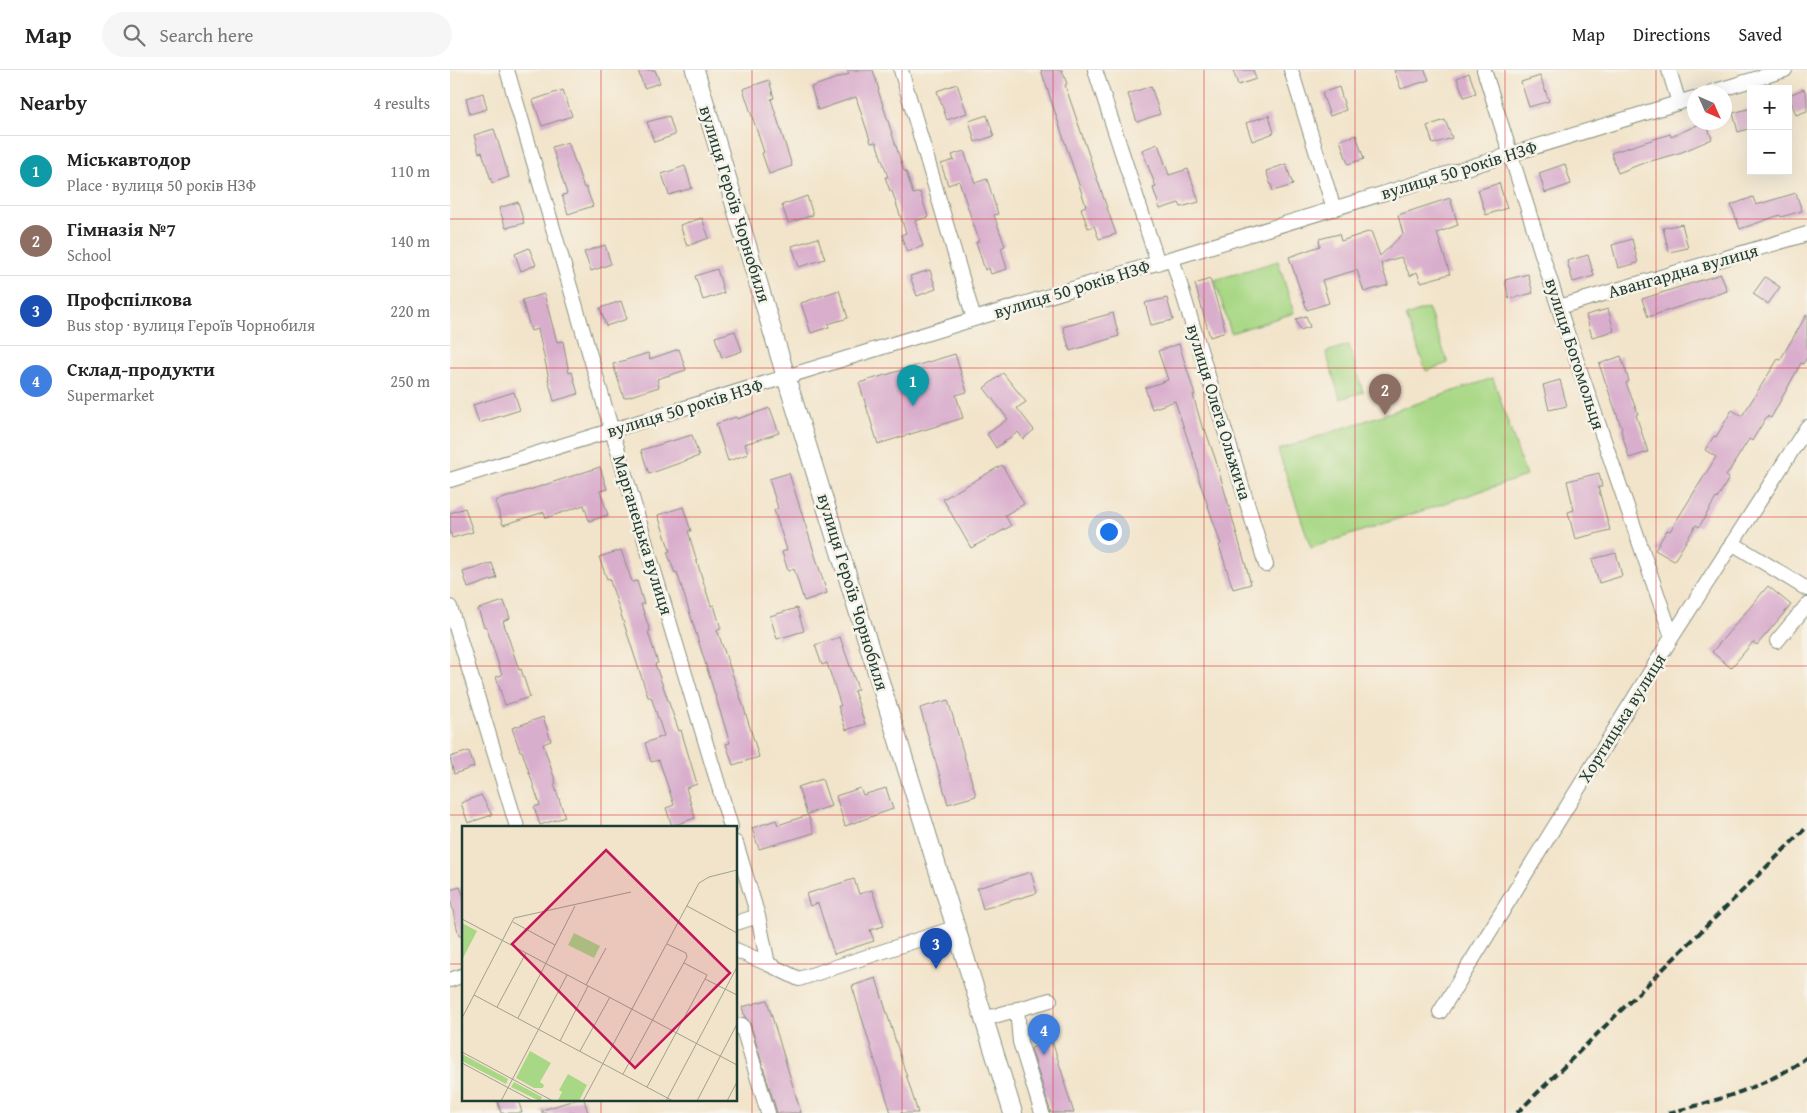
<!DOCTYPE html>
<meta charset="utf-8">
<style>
body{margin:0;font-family:"Gentium Book Plus",serif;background:#f6f6f6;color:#222}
.controls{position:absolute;right:15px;top:15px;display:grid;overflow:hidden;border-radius:0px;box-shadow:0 5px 20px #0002}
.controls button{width:45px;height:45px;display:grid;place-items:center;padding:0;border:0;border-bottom:1px solid #e0e0e0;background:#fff;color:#222;font:25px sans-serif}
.compass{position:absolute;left:1237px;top:15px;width:45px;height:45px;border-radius:50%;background:#fff;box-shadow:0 5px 20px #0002;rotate:135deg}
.you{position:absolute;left:658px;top:461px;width:18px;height:18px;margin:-12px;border:4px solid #fff;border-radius:50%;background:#1a73e8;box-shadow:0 0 0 8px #1a73e833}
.badge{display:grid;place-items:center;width:32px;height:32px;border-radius:50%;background:#1a73e8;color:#fff;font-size:16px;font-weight:700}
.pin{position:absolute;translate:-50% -41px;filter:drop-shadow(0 1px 2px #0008)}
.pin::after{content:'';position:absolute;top:26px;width:18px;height:15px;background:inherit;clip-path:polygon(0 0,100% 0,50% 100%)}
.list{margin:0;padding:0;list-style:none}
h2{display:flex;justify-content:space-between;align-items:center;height:65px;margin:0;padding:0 20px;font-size:21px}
h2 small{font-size:16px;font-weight:400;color:#767676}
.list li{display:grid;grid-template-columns:32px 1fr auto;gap:15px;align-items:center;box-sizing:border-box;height:70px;padding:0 20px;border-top:1px solid #e0e0e0}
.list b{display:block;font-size:19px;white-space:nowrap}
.list p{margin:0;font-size:16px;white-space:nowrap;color:#767676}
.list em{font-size:16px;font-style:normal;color:#767676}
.icon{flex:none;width:28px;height:28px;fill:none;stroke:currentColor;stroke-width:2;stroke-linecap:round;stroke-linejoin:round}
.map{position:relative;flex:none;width:1357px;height:1043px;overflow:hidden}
header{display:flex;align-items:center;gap:30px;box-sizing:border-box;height:70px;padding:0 25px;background:#fff;border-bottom:1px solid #e0e0e0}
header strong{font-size:24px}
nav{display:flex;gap:28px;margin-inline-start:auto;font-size:18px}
.search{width:350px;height:45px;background:#f6f6f6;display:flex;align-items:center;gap:12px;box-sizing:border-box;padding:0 18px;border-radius:28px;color:#767676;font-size:19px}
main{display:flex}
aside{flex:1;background:#fff}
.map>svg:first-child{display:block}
.garden{fill:#a8d885;stroke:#648a5c}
.building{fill:#d9aecd}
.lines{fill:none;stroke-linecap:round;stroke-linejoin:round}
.minor-casing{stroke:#88907f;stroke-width:16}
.major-casing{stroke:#88907f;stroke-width:20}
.minor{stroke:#fff;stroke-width:14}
.major{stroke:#fff;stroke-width:18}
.rail{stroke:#1f3d34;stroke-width:4;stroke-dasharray:8 4;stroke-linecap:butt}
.grid{fill:none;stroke:#d62828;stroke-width:1;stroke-opacity:0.55}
.labels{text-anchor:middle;stroke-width:5;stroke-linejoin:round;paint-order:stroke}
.street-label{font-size:18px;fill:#1f3d34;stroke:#f7f3e8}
.inset-road{fill:none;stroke:#9ea18e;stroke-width:1}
.view{fill:#c2185b;fill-opacity:0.15;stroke:#c2185b;stroke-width:2.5}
.inset-edge{fill:none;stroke:#1f3d34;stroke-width:2.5}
</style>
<header>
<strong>Map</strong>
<div class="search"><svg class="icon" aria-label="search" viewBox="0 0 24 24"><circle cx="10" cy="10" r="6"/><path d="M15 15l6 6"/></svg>Search here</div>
<nav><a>Map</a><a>Directions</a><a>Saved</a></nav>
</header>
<main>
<aside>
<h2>Nearby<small>4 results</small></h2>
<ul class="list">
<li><span class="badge" style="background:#0f9aa8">1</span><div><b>Міськавтодор</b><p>Place · вулиця 50 років НЗФ</p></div><em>110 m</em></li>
<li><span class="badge" style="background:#8d6e63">2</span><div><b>Гімназія №7</b><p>School</p></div><em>140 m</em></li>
<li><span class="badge" style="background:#1a4fb4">3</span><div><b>Профспілкова</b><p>Bus stop · вулиця Героїв Чорнобиля</p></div><em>220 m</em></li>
<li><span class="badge" style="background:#3f7fe0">4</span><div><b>Склад-продукти</b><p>Supermarket</p></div><em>250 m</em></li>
</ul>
</aside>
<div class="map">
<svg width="1357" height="1043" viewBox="0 0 1357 1043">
<rect width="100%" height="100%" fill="#f7f3e8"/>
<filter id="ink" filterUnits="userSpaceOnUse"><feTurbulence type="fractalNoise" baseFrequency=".02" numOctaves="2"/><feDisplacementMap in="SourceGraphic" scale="10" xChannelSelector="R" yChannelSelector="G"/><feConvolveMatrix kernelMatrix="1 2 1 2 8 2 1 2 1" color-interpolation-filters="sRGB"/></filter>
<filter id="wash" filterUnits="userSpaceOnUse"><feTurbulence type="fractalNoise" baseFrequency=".0096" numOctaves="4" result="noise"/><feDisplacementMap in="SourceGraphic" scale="20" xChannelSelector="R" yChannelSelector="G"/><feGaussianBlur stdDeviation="1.12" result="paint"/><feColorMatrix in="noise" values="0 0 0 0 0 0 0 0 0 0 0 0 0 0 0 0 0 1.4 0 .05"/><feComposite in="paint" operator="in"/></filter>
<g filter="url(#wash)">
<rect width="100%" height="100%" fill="#f2e4ca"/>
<!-- garden -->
<path class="garden" d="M828 191 844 243 781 263 765 210Z
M978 238 998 293 976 301 956 246Z
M899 275 913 322 890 329 876 282Z
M1043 308 1076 406 861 478 828 380Z"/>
<g id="blocks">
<!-- building -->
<path class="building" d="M188 0H205L210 13 194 18Z
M397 0H423L429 20H428L454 101H456L463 124 470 122 478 147 465 151 473 176 457 182 451 165 456 163 442 121H440L435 107H438L426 72 421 73 406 27 368 40 361 17 399 4Z
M591 0H612L617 14 615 15 666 164 649 169 644 156 638 158 631 138 636 136Z
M783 0H803L806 9 788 15Z
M944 0H975L979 10 951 19Z
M1019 3 1026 23 1014 27 1007 8Z
M1090 6 1099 31 1079 37 1071 12Z
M319 10 324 28 321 29 342 96 319 104 312 83 314 82 293 19Z
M507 14 517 43 497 50 487 21Z
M701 16 710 44 687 52 678 24Z
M889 17 896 40 880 46 872 23Z
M1354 19 1357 27V41L1346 45 1339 25Z
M113 20 122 46 92 56 83 30Z
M33 23 37 39 20 44 16 28Z
M1301 38V58L1288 62 1283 43Z
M537 45 544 66 525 72 519 51Z
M819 45 824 63 802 71 796 53Z
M219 46 225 65 204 72 197 52Z
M995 50 1002 68 983 74 977 56Z
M1254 52H1256L1262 69 1232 82 1191 94 1168 103 1161 83 1220 64 1221 67Z
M44 59 59 107 42 113 32 82 29 83 24 65Z
M906 65 914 89 898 94 890 70Z
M118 72 134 118 136 117 143 136 118 144 112 125 117 124 102 77Z
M708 74 719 105 738 99 749 132 731 137 729 133 710 139 703 118 706 117 692 80Z
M514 81 525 113 537 109 548 144 544 145 555 176 551 178 557 199 541 204 539 198 535 200 526 172 529 171 509 111 498 115 491 94 504 90 502 85Z
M836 94 843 115 823 121 816 101Z
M1115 94 1121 114 1095 123 1089 103Z
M235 96 242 118 219 125 212 104Z
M1049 113 1057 138 1036 145 1028 120Z
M1346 123 1352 141 1331 147 1330 145 1290 159 1281 135 1303 127 1306 135Z
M357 126 363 145 338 153 332 135Z
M1000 128 1008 155 987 163 1000 204 971 212 967 202 960 206 951 187 931 193 938 215 914 222 907 200 872 210 879 233 857 240 839 187 870 176 869 169 889 164 891 171 921 161 930 186 953 164 948 145Z
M68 132 74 153 56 158 49 138Z
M252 148 259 168 237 176 230 155Z
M1232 154 1238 178 1219 182 1213 158Z
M368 168 375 189 349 197 342 176Z
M1182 169 1188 193 1168 198 1162 175Z
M155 175 161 194 141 201 134 182Z
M79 178 86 195 71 201 65 184Z
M1138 185 1144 206 1123 212 1117 191Z
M267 199 274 223 253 230 245 206Z
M480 200 486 219 467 226 460 206Z
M1078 204 1083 223 1059 229 1055 210Z
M1271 204 1277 221 1198 247 1192 229Z
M1315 207 1330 217 1318 234 1303 224Z
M760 209 776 262 760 267 745 214Z
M389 220 398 248 378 254 379 257 361 263 351 233Z
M94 224 107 272 113 271 119 303 122 302 128 324 104 331 98 309H99L88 259 81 261 72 230Z
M717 228 723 250 701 255 695 233Z
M171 231 177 249 156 256 150 238Z
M1158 239 1164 261 1142 267 1136 245Z
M663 243 669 266 620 281 613 257Z
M1357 244V287L1353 294 1351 293 1321 348 1317 346 1302 371 1299 369 1276 406 1279 408 1267 429 1266 428 1249 457 1246 455 1224 491 1205 480 1217 460 1220 461 1266 387 1255 380 1264 366 1266 367 1282 340 1292 346 1328 289 1330 290Z
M856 246 860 257 850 260 846 249Z
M285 261 292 281 272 288 265 267Z
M729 274 745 325H743L753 360 755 359 766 391 801 514 783 519 769 475 771 474 750 413 746 394 725 331 702 339 695 318 718 310 708 281Z
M229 279 236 300 207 309 209 317 174 328 163 294 198 283 200 289Z
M505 284 517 322 506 325 513 348 428 374 409 313Z
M1171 286 1179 311 1176 313 1188 344 1186 345 1198 382 1179 388 1171 360 1172 359 1149 294Z
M553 303 576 332 567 338 584 360 573 369 568 362 546 378 537 364 558 349 534 318Z
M1110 310 1117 336 1099 340 1093 315Z
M64 322 70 340 29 353 23 335Z
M320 338 329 363 295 374 298 384 278 391 266 354 286 347 287 349Z
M242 365 249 386 199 404 191 380Z
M552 395 574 434 555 445 561 456 521 478 493 429Z
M150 397 157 419 150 421 158 445 139 451 134 435 96 448 94 442 53 455 45 431Z
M339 403 377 523 354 531 344 499 338 501 332 482 337 480 324 440 328 438 319 409Z
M1149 403 1152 417H1148L1160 460 1125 469 1118 442 1124 440 1117 411Z
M233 437 241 461H238L248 495 261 536 264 535 271 559 267 560 293 635 309 687 283 695 276 674 280 673 227 502 225 503 217 482 220 481 208 445Z
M15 438 23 462 2 468 0 461V443Z
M171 480 182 512 187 511 194 534H191L200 561 198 562 208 593 205 594 229 661 231 660 247 714 236 718 245 748 222 756 216 738 224 735 209 690 201 692 195 673 214 666 201 627H198L159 508 157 509 149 487Z
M1166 483 1172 506 1149 513 1142 489Z
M42 493 47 508 18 518 13 502Z
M1318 516 1341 535 1307 575 1303 572 1281 598 1262 582Z
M54 531 60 548 53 551 69 600 71 599 80 627 55 635 46 607 52 605 36 556 34 557 28 539Z
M347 538 354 561 327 569 320 546Z
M390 567 408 619 404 621 415 654 396 660 388 636H391L377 593 372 595 365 575Z
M498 630 526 726 498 734 470 638Z
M93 647 101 671 93 674 106 713 104 714 115 747 90 755 84 737 90 735 72 681H70L62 658Z
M19 681 24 697 4 704 0 687Z
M372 709 381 736 357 744 348 717Z
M410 718 413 725 436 718 443 739 395 756 386 726Z
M31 725 42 745 18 753 11 733Z
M358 745 364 763 309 779 302 758 326 750 328 755Z
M581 802 587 823 533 839 527 818Z
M404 809 409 824 422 820 434 856 420 860 424 871 384 884 368 833 360 836 356 824Z
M10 817 14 827V866H9L0 828V820Z
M426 908 468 1043H441L402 916Z
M317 930 351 1043H327L300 953 295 947 292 937Z
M602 971 615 1012H614L624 1043H601L581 978Z
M47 1029H68L72 1043H51Z
M128 1029H134L138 1043H92V1040Z"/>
</g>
</g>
<g filter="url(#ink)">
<use href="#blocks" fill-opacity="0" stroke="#88907f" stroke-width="1"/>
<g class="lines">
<!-- minor casing -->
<g class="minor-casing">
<path id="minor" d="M57 0 162 361 281 757
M451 0 524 249
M645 0 708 193
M841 0 884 139
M1034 0 1114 254 1222 567
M1219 0 1229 33
M1262 22 1335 0
M722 188 816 495
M1109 237 1357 164
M0 410 1244 28
M1282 473 1357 519
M0 537 67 757
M1327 571 1357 535
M286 773 308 846 318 894 349 909 507 857
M286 853 308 846
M286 880 318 894
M0 910 14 905
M567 939 570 972 592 1043
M990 942 1222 567 1357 357
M534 949 600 930
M286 957 292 955 318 1043"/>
</g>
<!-- major casing -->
<g class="major-casing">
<path id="major" d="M245 0 336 307 563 1043"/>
</g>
<!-- minor -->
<use href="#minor" class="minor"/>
<!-- major -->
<use href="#major" class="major"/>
<!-- rail -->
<path class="rail" d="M1067 1043 1357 757
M1218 1043C1263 1032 1320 1016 1357 987"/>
</g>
</g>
<!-- grid -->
<path class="grid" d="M151 0V757M302 0V1043M452 0V1043M603 0V1043M754 0V1043M905 0V1043M1055 0V1043M1206 0V1043M0 149H1357M0 298H1357M0 447H1357M0 596H1357M0 745H1357M0 894H14M286 894H1357M151 1029V1043"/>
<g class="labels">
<!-- street labels -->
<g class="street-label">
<text transform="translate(1009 100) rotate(-17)" y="6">вулиця 50 років НЗФ</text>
<text transform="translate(285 134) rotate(73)" y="6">вулиця Героїв Чорнобиля</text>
<text transform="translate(1233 201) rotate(-16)" y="6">Авангардна вулиця</text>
<text transform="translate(622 219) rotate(-17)" y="6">вулиця 50 років НЗФ</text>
<text transform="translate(1125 284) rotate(72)" y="6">вулиця Богомольця</text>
<text transform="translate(235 338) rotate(-17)" y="6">вулиця 50 років НЗФ</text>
<text transform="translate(769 342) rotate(73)" y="6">вулиця Олега Ольжича</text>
<text transform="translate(193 465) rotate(73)" y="6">Марганецька вулиця</text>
<text transform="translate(403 522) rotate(73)" y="6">вулиця Героїв Чорнобиля</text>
<text transform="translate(1172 648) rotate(-58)" y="6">Хортицька вулиця</text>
</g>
</g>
<!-- overview -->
<g transform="translate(12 756)">
<rect width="275" height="275" fill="#f2e4ca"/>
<path d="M68 225 89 237 78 256 82 259 81 262H72L54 252ZM0 228 46 253 44 258 0 235ZM106 248 125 259 117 275 96 274 100 266 97 264ZM52 256 80 271 78 275 49 261Z" fill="#a8d885"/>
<path d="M0 97 15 105 0 134ZM112 107 138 120 132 132 106 119Z" fill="#a8d885"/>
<path class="inset-road" d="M225 80 275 107M0 93 275 239M51 96 93 119M222 137 245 149 243 153 275 169M124 159 144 122M12 169 211 275M35 181 64 127M0 192 52 92 169 66M56 192 113 80M98 215 126 160M118 225 148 171M0 226 91 275M0 237 71 275M161 248 225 131 224 127 205 118M185 261 243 153M39 275 105 149M121 275 237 57 247 51 275 44M204 275 275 141M235 275 275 198M265 275 275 256"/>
<path class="view" d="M144 24 268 147 173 242 50 118Z"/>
<rect width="275" height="275" class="inset-edge"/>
</g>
</svg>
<div class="controls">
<button>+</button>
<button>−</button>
</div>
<svg class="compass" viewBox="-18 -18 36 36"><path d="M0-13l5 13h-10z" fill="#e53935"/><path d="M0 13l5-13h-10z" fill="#767676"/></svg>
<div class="you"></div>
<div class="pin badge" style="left:463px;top:336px;background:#0f9aa8">1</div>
<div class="pin badge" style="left:935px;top:345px;background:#8d6e63">2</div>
<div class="pin badge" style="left:486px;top:899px;background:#1a4fb4">3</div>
<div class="pin badge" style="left:594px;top:985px;background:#3f7fe0">4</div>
</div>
</main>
